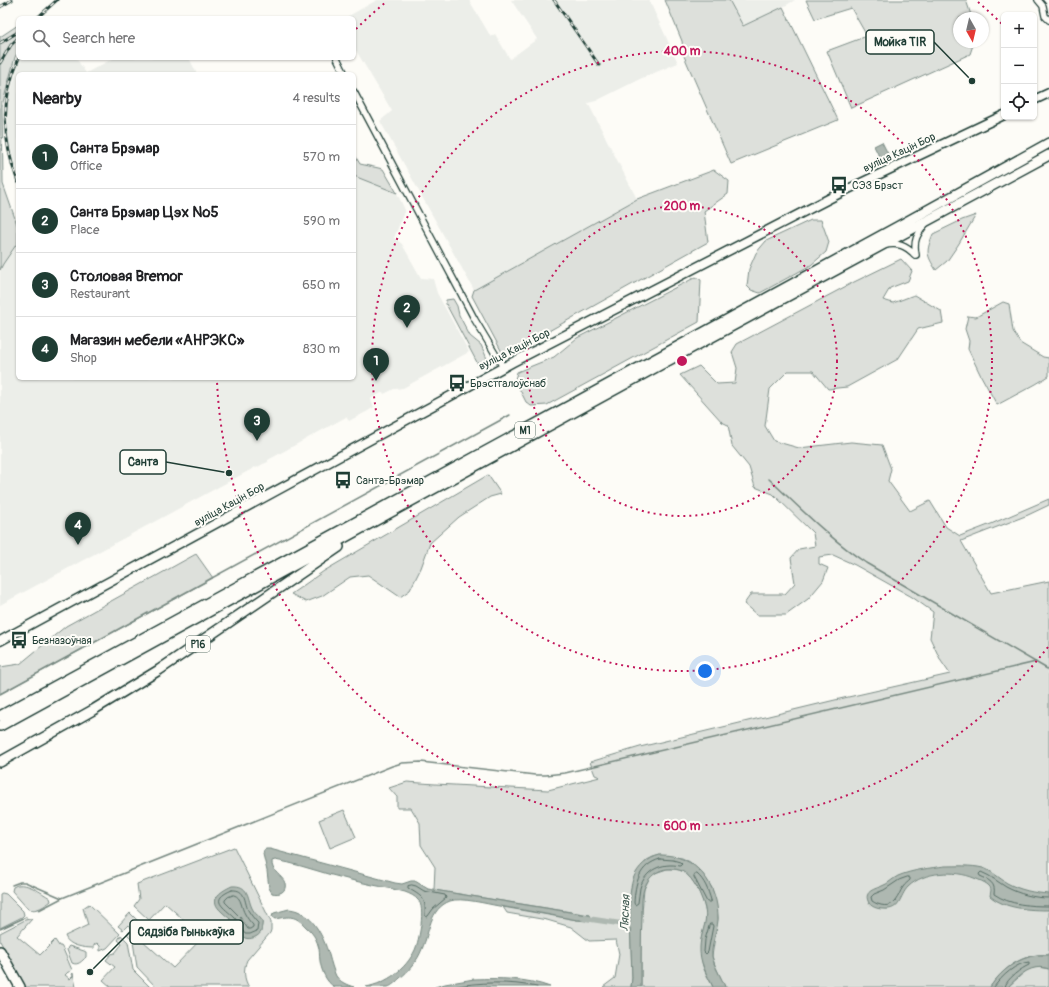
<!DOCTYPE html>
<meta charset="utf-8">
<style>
body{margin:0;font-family:Pangolin,sans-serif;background:#f2f2f2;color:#202124}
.controls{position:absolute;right:12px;top:12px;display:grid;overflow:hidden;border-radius:6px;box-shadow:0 1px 3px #0004}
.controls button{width:36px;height:36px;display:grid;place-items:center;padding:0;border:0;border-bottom:1px solid #e0e0e0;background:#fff;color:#202124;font:20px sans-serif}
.compass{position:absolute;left:953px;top:12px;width:36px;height:36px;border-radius:50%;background:#fff;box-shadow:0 1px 3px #0004;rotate:172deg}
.you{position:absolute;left:705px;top:671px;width:14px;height:14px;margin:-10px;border:3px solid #fff;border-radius:50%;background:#1a73e8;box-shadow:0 0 0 6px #1a73e833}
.badge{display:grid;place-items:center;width:26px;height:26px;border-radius:50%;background:#1f3d34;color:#fff;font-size:13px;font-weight:700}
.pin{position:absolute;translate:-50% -33px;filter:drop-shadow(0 1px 2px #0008)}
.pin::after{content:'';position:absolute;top:21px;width:14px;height:12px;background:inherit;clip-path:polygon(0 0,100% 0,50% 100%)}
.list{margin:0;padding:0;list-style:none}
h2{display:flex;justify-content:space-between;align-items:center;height:52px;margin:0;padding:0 16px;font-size:17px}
h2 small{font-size:13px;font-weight:400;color:#757577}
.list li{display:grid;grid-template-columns:26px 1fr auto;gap:12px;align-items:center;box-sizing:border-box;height:64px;padding:0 16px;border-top:1px solid #e0e0e0}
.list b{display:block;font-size:15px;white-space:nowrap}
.list p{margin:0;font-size:13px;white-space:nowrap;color:#757577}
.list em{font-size:13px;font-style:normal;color:#757577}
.icon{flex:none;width:22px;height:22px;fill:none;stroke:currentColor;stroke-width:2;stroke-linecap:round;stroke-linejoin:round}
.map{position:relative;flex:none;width:1049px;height:987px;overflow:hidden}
.search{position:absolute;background:#fff;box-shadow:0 1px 3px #0004;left:16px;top:16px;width:340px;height:44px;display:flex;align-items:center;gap:10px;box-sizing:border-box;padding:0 14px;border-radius:6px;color:#757577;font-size:15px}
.panel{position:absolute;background:#fff;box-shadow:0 1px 3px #0004;left:16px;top:72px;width:340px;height:308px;border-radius:6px}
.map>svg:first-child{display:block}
.built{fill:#eceee9}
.green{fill:#dde0db;stroke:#7e8e88}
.water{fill:#aeb8b1;stroke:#75877f}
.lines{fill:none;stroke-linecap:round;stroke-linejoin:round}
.shore{stroke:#586e66;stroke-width:1}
.stream{stroke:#75877f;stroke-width:1.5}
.canal{stroke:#aeb8b1;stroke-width:5.5}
.minor-casing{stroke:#1f3d34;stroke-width:8}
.secondary-casing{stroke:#1f3d34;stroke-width:11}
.primary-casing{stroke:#1f3d34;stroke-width:12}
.trunk-casing{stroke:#1f3d34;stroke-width:12}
.minor{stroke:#fdfcf7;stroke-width:5.5}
.secondary{stroke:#fdfcf7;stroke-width:8}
.primary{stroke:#fdfcf7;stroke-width:9}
.trunk{stroke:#fdfcf7;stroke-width:9}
.rail-casing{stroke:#1f3d34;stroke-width:3}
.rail{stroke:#fdfcf7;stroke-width:1.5;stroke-dasharray:4.5;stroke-linecap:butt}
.ring{fill:none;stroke:#c2185b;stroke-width:2;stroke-dasharray:2 4}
.labels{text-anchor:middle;stroke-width:4;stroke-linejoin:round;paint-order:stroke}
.shield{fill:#fdfcf7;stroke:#62766e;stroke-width:1}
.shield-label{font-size:10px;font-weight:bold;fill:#1f3d34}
.street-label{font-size:11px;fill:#1f3d34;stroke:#fdfcf7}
.poi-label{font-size:11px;fill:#1f3d34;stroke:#fdfcf7;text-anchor:start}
.water-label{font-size:12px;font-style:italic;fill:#435c53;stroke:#fdfcf7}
.centre{fill:#c2185b;stroke:#fdfcf7;stroke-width:2}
.ring-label{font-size:12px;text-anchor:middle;font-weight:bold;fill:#c2185b;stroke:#fdfcf7;stroke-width:4;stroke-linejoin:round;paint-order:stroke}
.leader{fill:none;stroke:#1f3d34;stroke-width:1.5}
.callout-dot{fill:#1f3d34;stroke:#fdfcf7;stroke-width:1.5}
.callout{fill:#fdfcf7;stroke:#1f3d34;stroke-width:1.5}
.callout-label{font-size:12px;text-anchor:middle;font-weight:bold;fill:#1f3d34}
</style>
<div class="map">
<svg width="1049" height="987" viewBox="0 0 1049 987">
<rect width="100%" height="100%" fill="#fdfcf7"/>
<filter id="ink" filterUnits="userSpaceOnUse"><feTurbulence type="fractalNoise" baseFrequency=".025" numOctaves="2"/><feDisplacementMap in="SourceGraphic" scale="8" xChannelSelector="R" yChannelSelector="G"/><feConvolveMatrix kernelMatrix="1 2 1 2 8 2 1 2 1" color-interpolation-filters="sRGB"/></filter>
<g filter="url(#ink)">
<!-- built -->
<path class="built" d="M377 0H469L491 37 495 34 510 59 537 39 511 0H649L678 63 642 78 596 101 588 103 637 199 474 290 380 121 392 111 354 47V18H345Z
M729 0H795L783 7 743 26Z
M21 58 51 59 54 58H76L86 73 114 58H189L197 74H18V177L9 143 7 124 9 95Z
M354 154 360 164 383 169 397 193 405 210 394 238 402 244 421 278 433 279 437 293 469 352 403 388 394 389 384 394 383 392 370 399 374 407 368 411 349 421 346 417 268 460V462L263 464 256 468 255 467 252 469 0 605V199L18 237V378H354Z"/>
<!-- green -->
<path class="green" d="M665 0H729L743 26 783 7 838 120 731 164 684 56 682 41Z
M806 0H966L972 18H959V42H974L970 54 851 108 827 51 867 36 851 8 815 19Z
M18 25V52L15 57 2 106 3 184 18 227V242L3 264 0 270V37Z
M354 154 360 164 383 169 397 193 354 176Z
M714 170 729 181 728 194 704 211 708 242 504 356 472 296 474 290 637 199Z
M976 215 958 245 947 261 936 270C926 254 926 252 933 234L962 220Z
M811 220H821L829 242 826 252 811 265 760 293 751 290 747 286 749 269 756 253 766 241Z
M901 259 912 271 908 281 890 288 883 300 893 303 914 295 941 311 943 323 918 329 898 359 847 387 828 389 813 371H788L770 389 765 426 774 441 799 448 851 442 882 445 891 469 888 481 910 511 930 501 946 527 960 536 991 524 1049 499V505L1028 515 961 541 991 593 1049 581V955C1024 952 1003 968 990 987H725L715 965 712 956 718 918 717 910 712 888 702 873 690 862 682 858 660 855 653 857 647 860 634 878 632 886 630 906 632 978 631 987H603L615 978 619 954 616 940 589 941 571 927 547 920 507 913 503 907 577 920 586 921 590 915 434 890 435 867 421 845 420 823 411 808H397V797L389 788 407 782 435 784 548 790 600 777 595 775 590 762 640 747 835 700 950 674 941 661 930 638 933 612 912 597 855 565 833 555 819 557V564L828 568 823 581 808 599 786 615H757L744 604 751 594H785L795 583 791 558 799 549 815 546 813 533 773 494 755 487 749 467 732 446 728 425 722 422 680 375 699 366 717 384 735 383 737 368 732 352 737 344 852 283Z
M696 277 701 280 699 322 547 405 531 406 526 402 515 380 517 372 554 357 577 338Z
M453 299 457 306 459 315 470 336 481 345 488 361 486 365 480 368 446 304V300Z
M1003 302 1009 304 1013 331 1020 343 1043 357 1049 358V376L1036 384 997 405 980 374 968 349 969 341 965 329 968 316 976 317Z
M488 475 501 494 490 497 459 517 430 543 421 568 410 590 400 597 368 575 350 577 322 596 306 602 291 594 324 571Z
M196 554 213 578 0 694V667L20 664 66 626Z
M344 810 356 837 330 848 319 820Z
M234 847 271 922V930L270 933 247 960C243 969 244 980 249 987H156L137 967 133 942 137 939 142 940 173 968 203 937 165 903 149 920 134 906 139 899 137 884Z
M667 869C672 869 677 869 682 871 695 878 705 902 706 916 706 925 702 932 701 940 700 946 701 955 702 962 703 970 709 979 713 987H641V925L644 889 650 877 655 873Z
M17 885C29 883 40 892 50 898L51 901C45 906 36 912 28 909L12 891 13 887Z
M2 893 6 894 23 911 24 915 22 917 0 928V894Z
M89 904 120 934 107 948 100 951V946L97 943 94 945V948C84 948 68 946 65 936L88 925 83 908Z
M130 913 143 926 131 938 127 934 132 929 128 925 123 930 118 926Z
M30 919H32L17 936 40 955 55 940 59 946H61L63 949 72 970 70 972H68L65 975 70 979 73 976 72 974 73 973 76 987H25L0 941V933L25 920Z
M121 935 128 942 133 970 150 987H111L103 980 115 967 106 960 111 954 115 953 122 944 118 940Z
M69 946 84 951 86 952V957C82 961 78 966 72 963L67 950 68 947Z
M1038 967 1049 969V987H1008L1028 969Z"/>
<!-- water -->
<path class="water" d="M882 142 890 158 882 162 874 146Z
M266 849H270L395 883 402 884 411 881H415L428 889 588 915H590L591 918 589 920H577C551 915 525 910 499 906 487 904 461 897 450 901 429 909 430 932 422 949 418 960 409 971 400 978 397 981 392 986 388 987 381 987 373 987 366 987 387 983 406 969 415 950 419 941 426 907 418 900 415 896 410 894 405 892 394 889 383 887 373 885 358 882 343 878 328 874 311 869 293 863 275 860L272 861C271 872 282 875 285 883 287 892 279 895 272 893L269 888 267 871 263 854 264 850Z
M660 855C696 854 719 885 718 920 717 932 711 944 712 956 713 965 722 978 725 987H713C707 974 699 962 700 947 701 929 710 921 703 902 698 889 690 870 674 869 660 867 648 876 644 889 641 898 642 908 642 916 641 940 641 964 641 987H631L632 978C631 958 631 939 630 919 630 906 629 891 633 879 638 866 648 858 660 855Z
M945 866C957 866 970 865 983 868 992 871 999 878 1007 883 1020 890 1034 893 1049 894V910C1030 910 1005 909 990 896 990 894 991 892 991 890 991 884 979 880 974 878 955 870 924 871 908 887 899 896 901 911 883 909 878 909 870 907 868 901 864 891 875 889 882 886 888 884 892 879 898 876 912 870 930 868 945 866Z
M232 886C249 885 247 897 252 908 256 917 264 917 262 926 261 929 262 928 261 932 258 937 250 940 245 938 239 935 237 928 234 923 231 919 226 916 222 912 208 900 219 892 232 886Z
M289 909C312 911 323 936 329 955 331 962 333 970 336 976 340 982 347 985 354 987 348 987 340 987 335 987 326 983 321 969 320 961 319 955 320 950 318 945 316 938 312 932 306 927 295 915 290 916 275 919L272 917 273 914 274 913Z
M1038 955H1049V969C1032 963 1019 975 1008 987H990C1002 970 1017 958 1038 955Z
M474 979C499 978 526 978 550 987H435L445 984Z"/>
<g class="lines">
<!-- shore -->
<path class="shore" d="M660 859 673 860 680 862 682 864 680 866C662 862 645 870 640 888 639 893 639 898 638 903L635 905 634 903C635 883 639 865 660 859Z
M695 874H697C705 881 708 890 711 900L710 902H707L694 877Z
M908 877 910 878V880C908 882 905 884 903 887 900 891 899 896 895 901 890 908 879 906 872 901L871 897 874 894 884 890 899 880Z
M412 885 416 886 424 891 445 895 446 898 433 909 428 916 426 917 425 915C426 897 422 897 408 888V886Z
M232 890C246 889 244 901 248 910 251 915 254 919 258 923L257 931 250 934H245C241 929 239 923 235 918 224 907 208 900 232 890Z
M234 895C242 897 241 908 245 914 247 918 250 922 253 925V927L250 929H248L240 917 225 902V900L228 897Z
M1049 898C1034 898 1019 894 1006 887 998 882 991 876 981 872L979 874 980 876C989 880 996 883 994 894 1010 905 1030 906 1049 906
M710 924H712L713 926 708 952 706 954 704 952 705 940Z
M452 987C480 982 509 981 537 987
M994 987C1002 976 1016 963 1029 962V965C1022 968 1006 979 1005 987"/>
<!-- stream -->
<path class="stream" d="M769 479C800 508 830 539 866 563L1049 670
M0 694 510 415
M12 885 20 882H25L62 898
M39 910 62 898 392 766 402 763 421 762 535 775H546L565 773 1036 662
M0 929 26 917"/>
<!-- canal -->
<path class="canal" d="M583 918 636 926"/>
<!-- minor casing -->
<g class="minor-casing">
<path id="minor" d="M1038 0 1043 6 1045 16 1049 20
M337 58 345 74
M354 92 475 320 503 367
M885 245C899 243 905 245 915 255
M916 255C913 240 917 235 926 223"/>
</g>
<!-- secondary casing -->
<g class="secondary-casing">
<path id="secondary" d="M1034 100 1049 93
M0 641 513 362 842 192 1004 115"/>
</g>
<!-- primary casing -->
<g class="primary-casing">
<path id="primary" d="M0 951 20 987"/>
</g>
<!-- trunk casing -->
<g class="trunk-casing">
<path id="trunk" d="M0 716 897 227 1049 143
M0 726 660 365 1049 155
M0 762 93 710 159 670 339 547"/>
</g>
<!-- minor -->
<use href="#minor" class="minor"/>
<!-- secondary -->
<use href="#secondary" class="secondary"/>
<!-- primary -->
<use href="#primary" class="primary"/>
<!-- trunk -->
<use href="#trunk" class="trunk"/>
<!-- rail casing -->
<g class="rail-casing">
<path id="rail" d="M554 0 599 65
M0 7 12 0
M37 18 57 0
M0 43 18 32
M0 63 11 45 18 38
M18 182C2 139 0 101 19 58"/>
</g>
<!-- rail -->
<use href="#rail" class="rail"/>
</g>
</g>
<!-- distance rings -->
<g class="ring">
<circle cx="682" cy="361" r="155"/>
<circle cx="682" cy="361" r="310"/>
<path d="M1048 647A465 465 0 0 1 217 381M356 29A465 465 0 0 1 386 2M978 2A465 465 0 0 1 1002 24"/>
</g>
<!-- icons -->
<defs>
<g id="bus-bare" transform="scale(1.38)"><path d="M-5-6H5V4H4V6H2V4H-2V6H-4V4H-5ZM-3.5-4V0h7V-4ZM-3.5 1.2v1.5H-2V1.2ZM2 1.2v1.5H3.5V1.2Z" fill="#1f3d34" stroke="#fdfcf7" stroke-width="2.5" paint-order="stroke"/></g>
</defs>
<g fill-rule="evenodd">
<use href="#bus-bare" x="839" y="185"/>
<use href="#bus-bare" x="457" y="383"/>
<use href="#bus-bare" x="343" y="480"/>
<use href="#bus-bare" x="19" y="640"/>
</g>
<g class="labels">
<!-- shield labels -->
<g class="shield">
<rect x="515" y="422" width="20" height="16" rx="3"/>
<rect x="186" y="636" width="24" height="16" rx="3"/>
</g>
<g class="shield-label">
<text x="525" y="434">М1</text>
<text x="198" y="648">Р16</text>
</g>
<!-- street labels -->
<g class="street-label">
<text transform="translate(899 152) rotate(-25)" y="4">вуліца Кацін Бор</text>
<text transform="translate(514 349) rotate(-27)" y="4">вуліца Кацін Бор</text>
<text transform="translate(229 504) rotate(-29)" y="4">вуліца Кацін Бор</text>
</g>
<!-- poi labels -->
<g class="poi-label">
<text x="852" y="189">СЭЗ Брэст</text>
<text x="470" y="387">Брэстгалоўснаб</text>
<text x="356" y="484">Санта-Брэмар</text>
<text x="32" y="644">Безназоўная</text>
</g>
<!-- water labels -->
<g class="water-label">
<text transform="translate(625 913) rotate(-88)" y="4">Лясная</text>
</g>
</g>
<circle cx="682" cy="361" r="6" class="centre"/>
<g class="ring-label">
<text x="682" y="55">400 m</text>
<text x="682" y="210">200 m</text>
<text x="682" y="830">600 m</text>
</g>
<!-- callouts -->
<path class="leader" d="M972 81L934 42M229 473L166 462M90 972L130 932"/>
<g class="callout-dot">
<circle cx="972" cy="81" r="4"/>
<circle cx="229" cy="473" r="4"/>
<circle cx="90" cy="972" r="4"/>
</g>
<g class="callout">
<rect x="866" y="30" width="68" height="24" rx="4"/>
<rect x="120" y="450" width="46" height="24" rx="4"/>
<rect x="130" y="920" width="113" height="24" rx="4"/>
</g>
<g class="callout-label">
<text x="900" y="46">Мойка TIR</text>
<text x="143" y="466">Санта</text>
<text x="186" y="936">Сядзіба Рынькаўка</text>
</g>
</svg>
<div class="controls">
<button>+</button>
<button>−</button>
<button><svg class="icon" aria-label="locate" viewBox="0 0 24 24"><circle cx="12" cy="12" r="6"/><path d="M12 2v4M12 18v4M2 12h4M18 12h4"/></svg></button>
</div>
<svg class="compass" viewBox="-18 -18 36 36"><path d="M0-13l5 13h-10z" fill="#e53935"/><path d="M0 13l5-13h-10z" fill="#757577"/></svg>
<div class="you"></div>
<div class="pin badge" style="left:376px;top:381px">1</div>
<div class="pin badge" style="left:407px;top:328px">2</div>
<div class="pin badge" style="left:257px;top:441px">3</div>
<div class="pin badge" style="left:78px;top:545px">4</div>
<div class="search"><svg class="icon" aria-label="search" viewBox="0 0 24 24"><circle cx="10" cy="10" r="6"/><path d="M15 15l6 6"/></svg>Search here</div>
<section class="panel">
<h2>Nearby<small>4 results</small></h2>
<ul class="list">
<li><span class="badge">1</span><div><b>Санта Брэмар</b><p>Office</p></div><em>570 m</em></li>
<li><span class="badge">2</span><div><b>Санта Брэмар Цэх №5</b><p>Place</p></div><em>590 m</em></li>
<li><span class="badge">3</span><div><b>Столовая Bremor</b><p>Restaurant</p></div><em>650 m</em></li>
<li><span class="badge">4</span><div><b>Магазин мебели «АНРЭКС»</b><p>Shop</p></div><em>830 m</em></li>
</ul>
</section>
</div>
